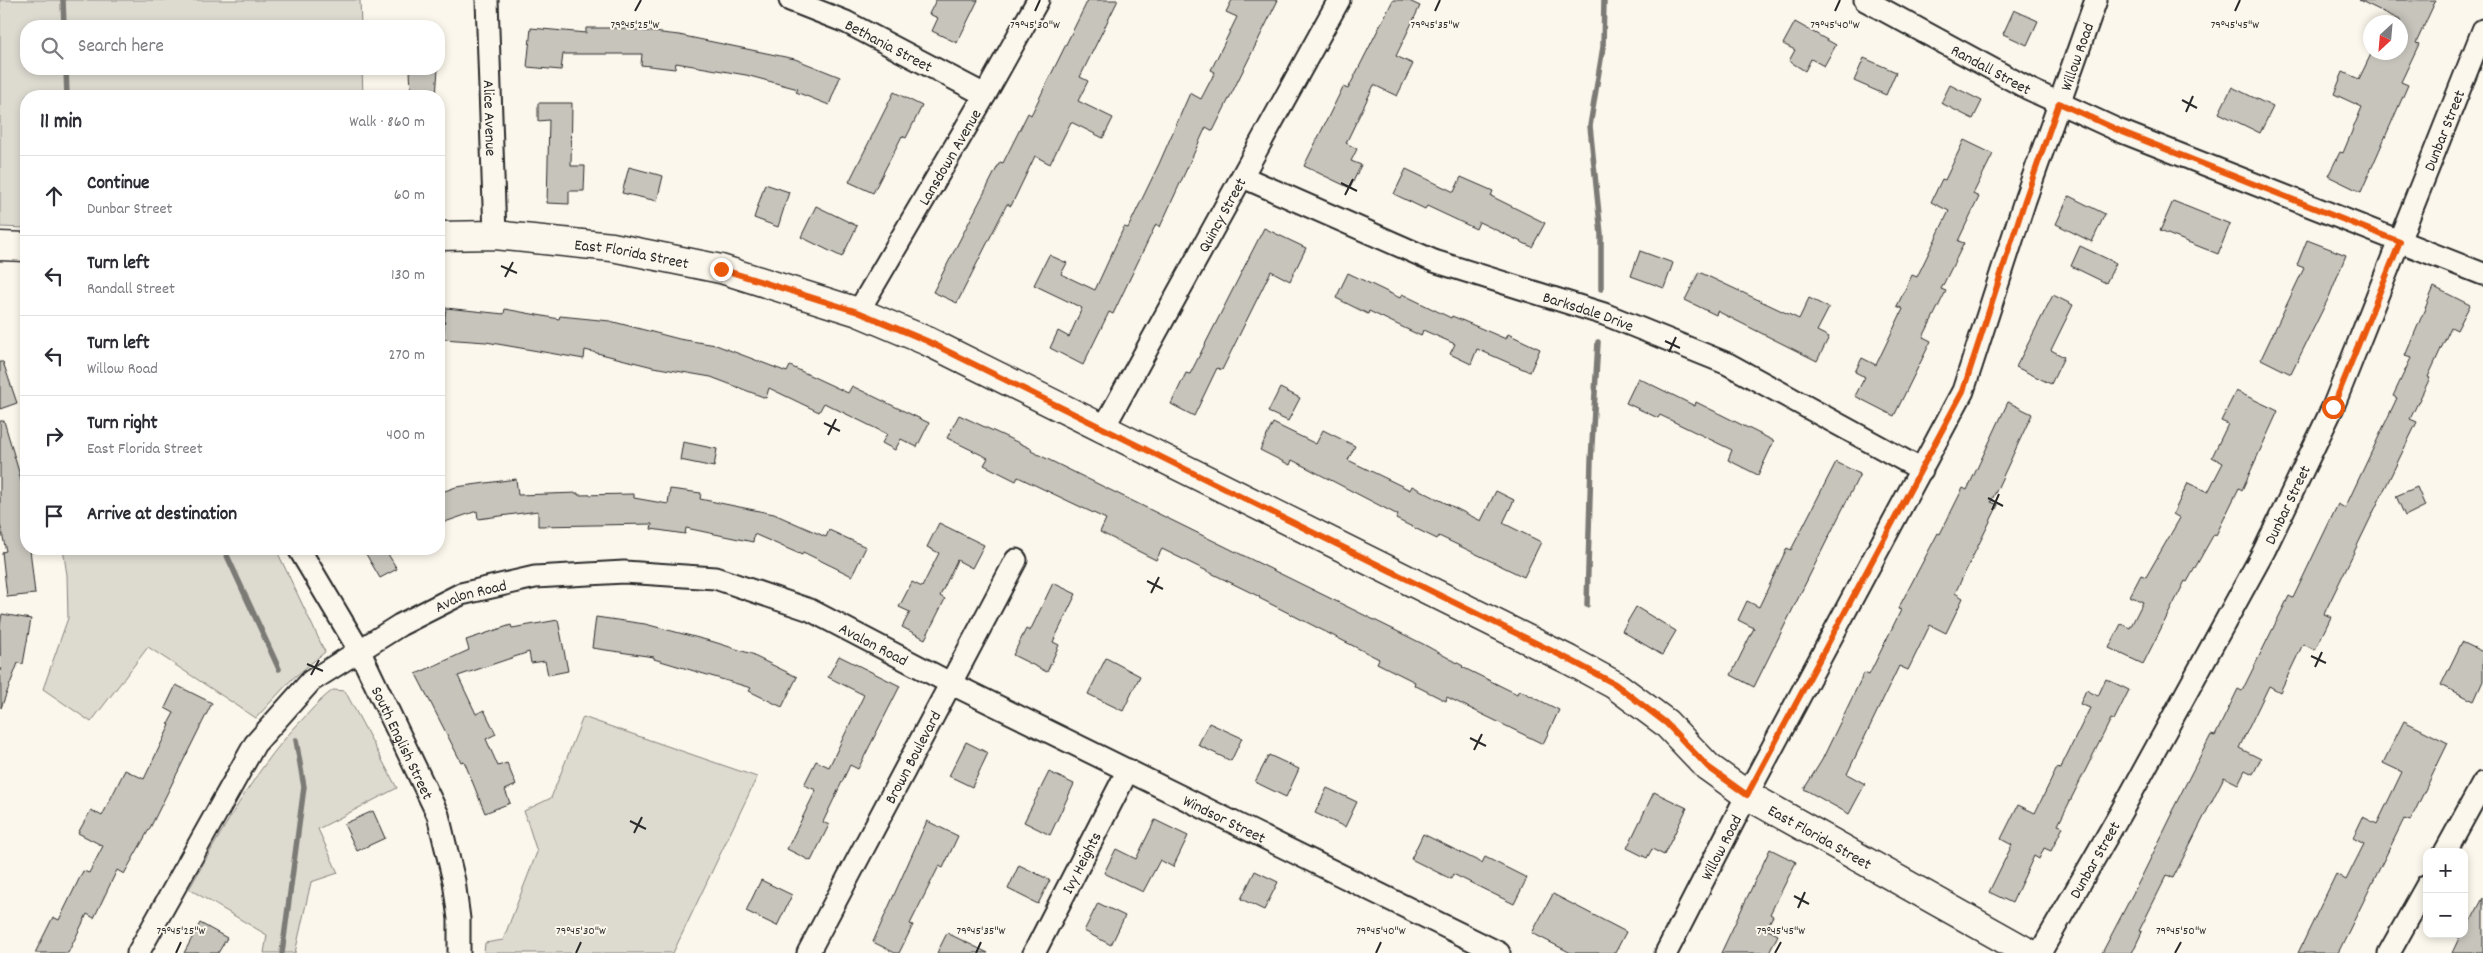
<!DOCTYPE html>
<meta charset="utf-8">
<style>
body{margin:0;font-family:Dekko,sans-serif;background:#f2f2f3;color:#2b2b33}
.controls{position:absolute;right:15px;bottom:15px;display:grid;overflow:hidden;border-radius:10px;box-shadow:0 2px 8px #0003}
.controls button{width:45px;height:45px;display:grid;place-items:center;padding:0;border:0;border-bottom:1px solid #e1e1e2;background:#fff;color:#2b2b33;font:25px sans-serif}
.compass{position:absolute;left:2363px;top:15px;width:45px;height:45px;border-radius:50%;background:#fff;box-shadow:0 2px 8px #0003;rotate:206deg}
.stop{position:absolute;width:15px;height:15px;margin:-11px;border:4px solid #ea580c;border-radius:50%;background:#fff}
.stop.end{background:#ea580c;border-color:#fff;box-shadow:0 1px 5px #0008}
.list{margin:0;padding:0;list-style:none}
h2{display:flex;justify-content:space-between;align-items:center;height:65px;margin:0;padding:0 20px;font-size:21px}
h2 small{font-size:16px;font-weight:400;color:#7c7c81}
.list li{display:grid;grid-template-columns:32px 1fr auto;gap:15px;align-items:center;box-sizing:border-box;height:80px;padding:0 20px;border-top:1px solid #e1e1e2}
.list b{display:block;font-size:19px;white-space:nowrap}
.list p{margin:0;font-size:16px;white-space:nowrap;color:#7c7c81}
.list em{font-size:16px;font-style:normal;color:#7c7c81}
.icon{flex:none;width:28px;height:28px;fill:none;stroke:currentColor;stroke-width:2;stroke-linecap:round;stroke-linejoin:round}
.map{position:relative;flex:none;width:2483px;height:953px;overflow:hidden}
.search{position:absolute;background:#fff;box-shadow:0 2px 8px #0003;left:20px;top:20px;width:425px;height:55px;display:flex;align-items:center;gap:12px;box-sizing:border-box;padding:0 18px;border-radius:20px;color:#7c7c81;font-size:19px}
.panel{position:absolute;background:#fff;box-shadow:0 2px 8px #0003;left:20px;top:90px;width:425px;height:465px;border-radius:20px}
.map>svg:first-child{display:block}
.green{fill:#dddad0;stroke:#84827e}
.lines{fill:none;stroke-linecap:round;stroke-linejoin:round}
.stream{stroke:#7b7a75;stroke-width:5.5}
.building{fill:#c7c4bc;stroke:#2b2b2b}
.minor-casing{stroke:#2b2b2b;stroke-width:25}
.major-casing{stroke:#2b2b2b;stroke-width:31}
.minor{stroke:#fbf7ec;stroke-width:21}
.major{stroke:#fbf7ec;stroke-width:28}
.route{stroke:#ea580c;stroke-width:6}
.ticks{fill:none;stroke:#2b2b2b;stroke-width:2}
.labels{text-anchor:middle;stroke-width:4;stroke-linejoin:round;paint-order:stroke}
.street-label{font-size:16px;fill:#2b2b2b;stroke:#fbf7ec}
.ticks-label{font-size:12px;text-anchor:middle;fill:#2b2b2b;stroke:#fbf7ec;stroke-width:4;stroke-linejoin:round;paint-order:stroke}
</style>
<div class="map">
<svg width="2483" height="953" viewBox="0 0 2483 953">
<rect width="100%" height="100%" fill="#fbf7ec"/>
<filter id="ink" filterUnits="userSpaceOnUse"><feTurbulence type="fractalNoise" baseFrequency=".02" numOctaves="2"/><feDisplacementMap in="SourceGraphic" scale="10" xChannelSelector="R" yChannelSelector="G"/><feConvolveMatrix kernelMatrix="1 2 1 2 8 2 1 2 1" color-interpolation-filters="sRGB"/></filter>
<g filter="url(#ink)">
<!-- green -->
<path class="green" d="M0 0H360L361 26H26V69H362L363 96H26V228L0 227Z
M63 549H276L325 652 292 679 256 718 148 647 91 722 43 689 68 618 67 575Z
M333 690 345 691 397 788 318 829 338 873 311 882 295 953H264L267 935 189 889C222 831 252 774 297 725 309 713 319 700 333 690Z
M583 717 757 777 673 953H484L485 943 503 940 537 852 524 811 551 798Z"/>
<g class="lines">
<!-- stream -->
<path class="stream" d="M63 0 64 26
M66 69 67 96
M1601 289V234L1590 126 1603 47 1604 0
M224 549 279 669
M1587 605 1591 461 1598 342
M282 953 304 787 296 740"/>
</g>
<!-- building -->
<path class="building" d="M936 0H978L957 43 932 31 938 18 929 14Z
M1088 0H1118L1080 77 1088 81 1078 101 1113 118 1103 138 1071 122 1050 164 1035 156 1011 206 1007 204 957 303 933 292 1000 162 1003 163 1028 113 1031 115Z
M1232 0H1278L1213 131 1206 127 1160 227 1156 224 1113 314 1109 312 1083 365 1050 348 1058 331 1069 337 1082 308 1034 285 1049 255 1067 263 1061 274 1095 290 1124 227 1128 228 1159 164 1190 93 1201 99 1215 72 1211 70 1237 17 1226 12Z
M1393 0H1407L1420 6 1396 56 1413 64 1397 96 1374 85 1346 143 1357 149 1351 161 1361 165 1350 188 1304 166 1343 87 1348 89Z
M2359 0H2436L2416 43 2419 44 2401 82 2408 85 2361 192 2328 176 2340 152 2343 153 2362 107 2334 94 2343 72 2359 79 2372 52H2400V20Z
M2014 10 2038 21 2027 45 2003 34Z
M1795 22 1836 45 1824 66 1811 59 1805 71 1789 61 1795 50 1783 44Z
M531 28 586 33V28H619L679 35 795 59 840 77 829 105 796 92 798 89 746 75 676 63 675 69 641 65 642 54H563L561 70 527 67Z
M1864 58 1896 72 1886 95 1854 81Z
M410 69H438L436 96H411Z
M1950 85 1982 101 1973 119 1941 103Z
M2232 87 2273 107 2260 133 2219 113Z
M894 92 922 106 906 138 902 136 873 193 849 182Z
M538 103H572L571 166H585L584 191H569V204L547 203 549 120 538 121Z
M1964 140 1993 154 1973 194 1979 197 1958 241 1964 243 1941 289 1946 291 1923 337 1931 341 1894 416 1855 396 1865 377 1855 372 1862 358 1876 365 1903 309 1897 306 1912 275 1917 277 1949 211 1931 202 1942 179 1945 180Z
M629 167 663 176 657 201 622 193Z
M1406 169 1454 192 1461 177 1493 191 1491 196 1545 223 1532 247 1479 222 1476 229 1427 206 1425 209 1394 194Z
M765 184 789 192 778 227 754 218Z
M2069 196 2105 214 2092 242 2056 224Z
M2173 201 2230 224 2218 254 2160 231Z
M816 206 857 226 842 257 801 237Z
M1264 228 1306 248 1290 281 1271 271 1222 370 1217 368 1194 416 1171 404 1186 373 1190 374Z
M2307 240 2346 255 2329 297 2291 374 2261 359 2304 268 2297 265Z
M2080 246 2116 263 2106 283 2071 266Z
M1640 251 1673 263 1664 288 1631 276Z
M1699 272 1799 319 1809 298 1829 308 1817 331 1829 337 1817 361 1717 311 1716 315 1685 300Z
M1348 273 1400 298 1402 294 1451 318 1452 316 1506 339 1508 334 1540 349 1530 372 1477 349 1471 364 1450 354 1455 344 1423 330 1421 336 1369 311 1368 314 1336 298Z
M2434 287 2470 305 2457 330 2451 327 2428 377 2430 378 2410 419 2417 422 2324 614 2331 617 2315 650 2303 644 2280 692 2269 686 2239 748 2261 759 2253 774 2245 770 2238 784 2224 777 2173 878 2167 875 2139 931 2142 932 2132 953H2102L2140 880 2173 813H2171L2211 735 2215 736 2238 689 2242 691 2289 596 2293 598 2338 504 2345 508 2397 398 2393 396 2411 358 2405 356Z
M2053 295 2073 305 2051 350 2064 357 2051 384 2016 367Z
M446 308 504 314 505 309 559 319 560 316 610 321 679 339 716 345 787 372 790 366 848 393 852 386 929 423 917 447 901 439 895 450 882 443 887 434 824 403 819 412 769 388 766 398 711 377 653 367 585 350 584 359 486 342 443 339Z
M0 362H3L17 403 0 409Z
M1638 378 1695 406 1696 402 1774 441 1758 475 1728 460 1732 450 1660 415 1658 418 1626 403Z
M1280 388 1300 398 1288 421 1268 412Z
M2236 391 2278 411 2242 490 2239 488 2216 535 2214 534 2187 582 2185 581 2143 664 2109 648 2121 624 2130 628 2143 602 2130 596 2141 575 2146 577 2180 518 2173 514 2188 483 2208 492 2223 463 2212 457 2228 424 2221 421Z
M2008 402 2032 414 1991 502 1998 505 1955 593 1963 598 1946 633 1930 625 1908 670 1899 666 1847 774 1865 784 1849 814 1804 789 1822 760 1864 673 1869 675 1901 610 1898 609 1938 533 1940 534 1963 488 1967 490Z
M959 415 1032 449 1031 451 1423 644 1463 666 1462 667 1517 694 1519 690 1559 710 1543 744 1447 697 1446 701 1414 685 1415 682 1377 663 1379 659 1259 598 1260 597 1162 549 1156 560 1100 532 1106 519 1018 477 1016 481 984 465 988 458 947 438Z
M0 421H4L19 472 26 504V549H30L35 594 7 597 2 552 6 551 0 524Z
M1273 423 1316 444 1323 430 1355 446 1348 460 1410 490 1412 486 1481 521 1496 491 1514 500 1503 523 1541 542 1524 577 1439 536 1437 539 1396 519 1398 515 1292 460 1290 465 1260 450Z
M683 442 717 449 714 467 680 460Z
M1836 462 1860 474 1754 687 1731 675 1754 628 1738 620 1747 601 1759 607 1787 548 1791 550Z
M516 479 518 495 578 493V495L634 494V498L668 504 670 489 701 493 700 499 774 514 826 537 829 530 866 547 852 576 803 552 802 555 754 534 753 542 686 528 685 534 651 529 652 524 538 526V511L478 519 477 511 439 524V493L456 487Z
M2417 487 2425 506 2405 516 2396 496Z
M939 523 984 545 972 568 957 560 940 596 945 599 925 639 902 627 910 612 899 607 912 582 922 587 939 553 927 547Z
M363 549H385L397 569 380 578Z
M1053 583 1076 594 1053 642 1059 645 1047 672 1013 655 1026 629 1030 631Z
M1636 607 1676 631 1662 655 1622 631Z
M2 614 31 619 23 664 18 663 1 708 0 626Z
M596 617 645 624 714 642 755 655 754 656 797 677 782 707 749 691 751 688 654 659V657L592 648Z
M558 620 568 671 548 675 545 661 531 663 529 652 458 676 476 714 484 710 496 734 486 739 498 766 507 763 516 785 505 790 510 803 485 813 464 761 461 762 416 674 469 650 466 640 511 625 512 628Z
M2462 642 2483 652V681L2474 701 2441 685Z
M839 656 900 686 858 769 850 765 823 822 829 825 811 861 787 849 816 790 804 785 816 761 829 767 864 695 828 677Z
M1106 658 1140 676 1123 711 1088 694Z
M2106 679 2129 690 2114 720 2111 719 2058 825 2063 827 2051 851 2044 848 2039 859 2034 856 2012 903 1989 892 2012 845 2001 839 2018 805 2035 813 2057 768 2060 769 2090 708 2080 704 2086 690 2098 696Z
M176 685 212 703 151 826 124 874 117 870 94 918 87 914 68 953H35L53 917 59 920 83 871 89 873 103 846 78 833 91 810 102 816 125 770 144 779 170 725 168 724 174 713 165 708Z
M2404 721 2448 743 2410 821 2404 819 2338 953H2298L2336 874 2346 880 2364 844 2353 838 2363 817 2377 824 2402 772 2383 763Z
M1209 723 1242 738 1231 761 1198 745Z
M966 742 988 753 972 787 949 776Z
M1269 755 1299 769 1286 797 1255 782Z
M1049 772 1074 784 1050 835 1024 822Z
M1327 788 1357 802 1345 827 1315 813Z
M1654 792 1687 808 1664 855 1652 849 1647 858 1627 848Z
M373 811 385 838 357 851 344 824Z
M1155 820 1188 836 1173 867 1160 860 1143 892 1104 873 1116 849 1136 859Z
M927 821 958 836 943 868 939 866 910 924 913 925 899 953H895L873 942Z
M1423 834 1482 863 1485 857 1527 878 1514 904 1453 874 1451 879 1411 859Z
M1770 849 1796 862 1770 914 1773 916 1766 929 1778 935 1769 953H1721Z
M1019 865 1050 880 1038 904 1008 889Z
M1255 871 1278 882 1264 910 1241 899Z
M761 880 792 895 777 926 746 911Z
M1553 894 1626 932 1615 953H1571L1532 933Z
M2483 898V953H2452L2461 934 2465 932Z
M1098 903 1125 916 1111 945 1084 931Z
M200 923 227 938 218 953H184Z
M947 933 988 953H937Z"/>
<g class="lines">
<!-- minor casing -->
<g class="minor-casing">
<g id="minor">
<path id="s1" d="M487 0 495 235"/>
<path id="s2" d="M790 0 846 22 985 95"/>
<path id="s3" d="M1865 0 2029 89 2120 131 2483 274"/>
<path id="s4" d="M1243 177 1434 261 1604 314 1728 364 1922 470"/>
<path id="s5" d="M858 312 985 95 1038 0"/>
<path id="s6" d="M1103 429 1339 0"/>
<path id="s7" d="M299 549 359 650 438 815 454 881 459 919V953"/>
<path d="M2445 852 2483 783"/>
<path id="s8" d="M138 953 255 744 311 681 400 625 461 594 535 577 624 572 715 578 810 610 950 683 1499 953"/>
<path id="s9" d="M808 953 1016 560"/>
<path id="s10" d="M1034 953 1128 770"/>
<path id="s11" d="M1666 953 1747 795 1963 391 2025 200 2096 0"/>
<path id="s12" d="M2040 953 2121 812 2264 551 2333 407 2483 30"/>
<path d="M2389 953 2427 885"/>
</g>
</g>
<!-- major casing -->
<g class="major-casing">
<g id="major">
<path id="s13" d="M439 236 495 235 612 247 721 269 858 312 927 341 1569 660 1615 685 1666 723 1708 767 1747 795 2029 953"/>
<path d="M0 246 26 247"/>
</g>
</g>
<!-- minor -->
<use href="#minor" class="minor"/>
<!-- major -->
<use href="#major" class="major"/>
</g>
</g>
<g class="lines" filter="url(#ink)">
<!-- route -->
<path class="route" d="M721 269 858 312 927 341 1570 660 1615 684 1666 723 1708 767 1747 795 1963 391 2025 200 2059 103 2120 131 2400 242 2333 407"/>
</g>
<!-- ticks -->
<path class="ticks" d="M635 11 641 0M1035 11 1040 0M1435 11 1440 0M1835 11 1840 0M2235 11 2240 0M2182 100 2197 108M2186 112 2193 96M1341 183 1357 191M1345 195 1353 179M501 266 517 273M505 277 513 262M1665 341 1680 348M1669 352 1676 337M824 423 840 431M828 435 836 419M1988 498 2003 506M1992 510 1999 494M1147 581 1163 589M1151 593 1159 577M2311 656 2326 663M307 664 323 671M2315 667 2322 652M311 675 319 660M1470 738 1486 746M1474 750 1482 734M630 821 646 829M634 833 642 817M1794 896 1809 904M1798 908 1805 892M176 953 181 942M576 953 581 942M976 953 981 942M1376 953 1381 942M1775 953 1781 942M2175 953 2181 942"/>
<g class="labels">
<!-- street labels -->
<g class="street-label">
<text dy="6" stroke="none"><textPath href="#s2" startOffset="109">Bethania Street</textPath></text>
<text dy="6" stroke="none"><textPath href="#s11" startOffset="989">Willow Road</textPath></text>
<text dy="6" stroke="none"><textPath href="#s3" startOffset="144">Randall Street</textPath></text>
<text dy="6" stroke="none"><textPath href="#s1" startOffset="118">Alice Avenue</textPath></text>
<text dy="6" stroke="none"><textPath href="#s12" startOffset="918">Dunbar Street</textPath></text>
<text dy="6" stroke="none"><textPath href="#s5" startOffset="180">Lansdown Avenue</textPath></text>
<text dy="6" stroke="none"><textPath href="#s6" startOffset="245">Quincy Street</textPath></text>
<text dy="6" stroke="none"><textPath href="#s13" startOffset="194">East Florida Street</textPath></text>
<text dy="6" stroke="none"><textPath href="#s4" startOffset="371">Barksdale Drive</textPath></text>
<text dy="6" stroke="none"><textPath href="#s12" startOffset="512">Dunbar Street</textPath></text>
<text dy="6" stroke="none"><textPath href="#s8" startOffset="506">Avalon Road</textPath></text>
<text dy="6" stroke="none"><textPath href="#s8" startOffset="926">Avalon Road</textPath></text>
<text dy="6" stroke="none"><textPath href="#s7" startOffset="220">South English Street</textPath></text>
<text dy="6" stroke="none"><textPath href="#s9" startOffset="222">Brown Boulevard</textPath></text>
<text dy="6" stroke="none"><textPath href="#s8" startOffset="1318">Windsor Street</textPath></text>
<text dy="6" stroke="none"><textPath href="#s13" startOffset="1529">East Florida Street</textPath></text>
<text dy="6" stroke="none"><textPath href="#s11" startOffset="119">Willow Road</textPath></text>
<text dy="6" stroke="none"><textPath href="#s12" startOffset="108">Dunbar Street</textPath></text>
<text dy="6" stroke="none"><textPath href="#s10" startOffset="102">Ivy Heights</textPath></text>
</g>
</g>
<g class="ticks-label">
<text x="635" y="28">79°45'25"W</text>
<text x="1035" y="28">79°45'30"W</text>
<text x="1435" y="28">79°45'35"W</text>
<text x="1835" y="28">79°45'40"W</text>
<text x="2235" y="28">79°45'45"W</text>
<text x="181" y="934">79°45'25"W</text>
<text x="581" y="934">79°45'30"W</text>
<text x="981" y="934">79°45'35"W</text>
<text x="1381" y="934">79°45'40"W</text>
<text x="1781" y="934">79°45'45"W</text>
<text x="2181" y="934">79°45'50"W</text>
</g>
</svg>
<div class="controls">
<button>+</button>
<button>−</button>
</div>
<svg class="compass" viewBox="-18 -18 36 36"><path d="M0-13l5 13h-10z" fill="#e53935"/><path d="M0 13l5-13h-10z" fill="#7c7c81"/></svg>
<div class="stop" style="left:2333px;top:407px"></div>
<div class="stop end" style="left:721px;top:269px"></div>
<div class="search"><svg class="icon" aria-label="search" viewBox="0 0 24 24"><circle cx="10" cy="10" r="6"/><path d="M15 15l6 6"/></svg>Search here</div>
<section class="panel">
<h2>11 min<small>Walk · 860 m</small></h2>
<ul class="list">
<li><svg class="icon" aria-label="ahead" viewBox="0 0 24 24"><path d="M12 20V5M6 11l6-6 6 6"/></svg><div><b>Continue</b><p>Dunbar Street</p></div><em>60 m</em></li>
<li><svg class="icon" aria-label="left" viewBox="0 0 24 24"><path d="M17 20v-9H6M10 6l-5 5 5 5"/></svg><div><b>Turn left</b><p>Randall Street</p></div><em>130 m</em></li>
<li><svg class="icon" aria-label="left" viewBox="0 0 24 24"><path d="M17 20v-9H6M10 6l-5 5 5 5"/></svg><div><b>Turn left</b><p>Willow Road</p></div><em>270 m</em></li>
<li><svg class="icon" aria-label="right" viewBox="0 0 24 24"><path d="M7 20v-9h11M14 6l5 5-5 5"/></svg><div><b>Turn right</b><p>East Florida Street</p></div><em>400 m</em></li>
<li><svg class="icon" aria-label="arrive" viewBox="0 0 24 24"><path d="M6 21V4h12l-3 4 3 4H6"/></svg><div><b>Arrive at destination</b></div></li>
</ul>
</section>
</div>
